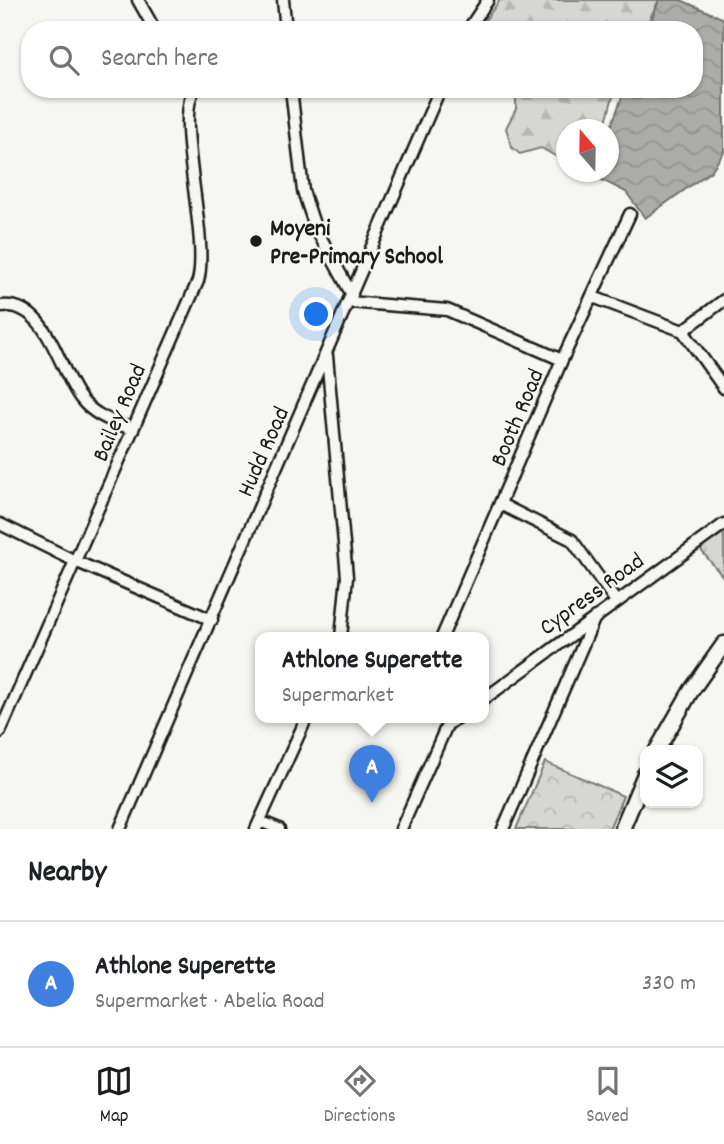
<!DOCTYPE html>
<meta charset="utf-8">
<style>
body{margin:0;font-family:Dekko,sans-serif;background:#f6f6f6;color:#202124}
.controls{position:absolute;right:21px;bottom:21px;display:grid;overflow:hidden;border-radius:14px;box-shadow:0 2px 5px #0004}
.controls button{width:63px;height:63px;display:grid;place-items:center;padding:0;border:0;border-bottom:2px solid #e0e0e0;background:#fff;color:#202124;font:35px sans-serif}
.compass{position:absolute;left:556px;top:119px;width:63px;height:63px;border-radius:50%;background:#fff;box-shadow:0 2px 5px #0004;rotate:340deg}
.you{position:absolute;left:317px;top:315px;width:24px;height:24px;margin:-18px;border:5px solid #fff;border-radius:50%;background:#1a73e8;box-shadow:0 0 0 10px #1a73e833}
.badge{display:grid;place-items:center;width:46px;height:46px;border-radius:50%;background:#1c1c1c;color:#fff;font-size:23px;font-weight:700}
.pin{position:absolute;translate:-50% -58px;filter:drop-shadow(0 2px 4px #0008)}
.pin::after{content:'';position:absolute;top:37px;width:24px;height:21px;background:inherit;clip-path:polygon(0 0,100% 0,50% 100%)}
.popup{position:absolute;left:255px;top:632px;width:234px;height:91px;box-sizing:border-box;display:grid;place-content:center;border-radius:14px;background:#fff;filter:drop-shadow(0 2px 5px #0005);font-size:23px;white-space:nowrap;color:#757577}
.popup b{font-size:26px;color:#202124}
.popup::after{content:'';position:absolute;left:50%;top:100%;margin-left:-14px;border:14px solid transparent;border-top-color:#fff}
.list{margin:0;padding:0;list-style:none}
h2{display:flex;justify-content:space-between;align-items:center;height:91px;margin:0;padding:0 28px;font-size:30px}
h2 small{font-size:23px;font-weight:400;color:#757577}
.list li{display:grid;grid-template-columns:46px 1fr auto;gap:21px;align-items:center;box-sizing:border-box;height:126px;padding:0 28px;border-top:2px solid #e0e0e0}
.list b{display:block;font-size:26px;white-space:nowrap}
.list p{margin:0;font-size:23px;white-space:nowrap;color:#757577}
.list em{font-size:23px;font-style:normal;color:#757577}
.icon{flex:none;width:38px;height:38px;fill:none;stroke:currentColor;stroke-width:2;stroke-linecap:round;stroke-linejoin:round}
.map{position:relative;flex:none;width:724px;height:829px;overflow:hidden}
.search{position:absolute;background:#fff;box-shadow:0 2px 5px #0004;left:21px;right:21px;top:21px;height:77px;display:flex;align-items:center;gap:18px;box-sizing:border-box;padding:0 24px;border-radius:28px;color:#757577;font-size:26px}
.sheet{height:217px;background:#fff}
nav{display:flex;justify-content:space-around;align-items:center;box-sizing:border-box;height:98px;border-top:2px solid #e0e0e0;background:#fff;font-size:19px;color:#757577}
nav a{display:grid;justify-items:center;gap:4px}
nav .on{color:#1c1c1c}
.map>svg:first-child{display:block}
.grass{fill:url(#grass-tufts);stroke:#797977;stroke-width:2}
.forest{fill:url(#forest-firs);stroke:#797977;stroke-width:2}
.park{fill:url(#park-crowns);stroke:#797977;stroke-width:2}
.water{fill:url(#water-waves);stroke:#727271;stroke-width:2}
.lines{fill:none;stroke-linecap:round;stroke-linejoin:round}
.minor-casing{stroke:#1c1c1c;stroke-width:15}
.primary-casing{stroke:#1c1c1c;stroke-width:19}
.minor{stroke:#f6f6f2;stroke-width:10}
.primary{stroke:#f6f6f2;stroke-width:14}
.poi-dot{fill:#1c1c1c;stroke:#f6f6f2;stroke-width:2.5}
.labels{text-anchor:middle;stroke-width:5;stroke-linejoin:round;paint-order:stroke}
.poi-label{font-size:24px;font-weight:bold;fill:#1c1c1c;stroke:#f6f6f2;text-anchor:start}
.street-label{font-size:24px;fill:#1c1c1c;stroke:#f6f6f2}
</style>
<div class="map">
<svg width="724" height="829" viewBox="0 0 724 829">
<defs>
<pattern id="grass-tufts" width="24" height="20" patternUnits="userSpaceOnUse" patternTransform="scale(1.75)"><rect width="24" height="20" fill="#d6d6d2"/><path d="M3 7l-1-3M5 7V3M7 7l1-3M15 17l-1-3M17 17v-4M19 17l1-3" fill="none" stroke="#b7b7b4"/></pattern>
<pattern id="forest-firs" width="22" height="20" patternUnits="userSpaceOnUse" patternTransform="scale(1.75)"><rect width="22" height="20" fill="#d6d6d2"/><path d="M5 1l3.5 6h-7zM16 11l3.5 6h-7z" fill="#b7b7b4"/></pattern>
<pattern id="park-crowns" width="20" height="18" patternUnits="userSpaceOnUse" patternTransform="scale(1.75)"><rect width="20" height="18" fill="#d6d6d2"/><path d="M2 6a3 3 0 1 1 6 0M12 15a3 3 0 1 1 6 0" fill="none" stroke="#b7b7b4"/></pattern>
<pattern id="water-waves" width="16" height="10" patternUnits="userSpaceOnUse" patternTransform="scale(1.75)"><rect width="16" height="10" fill="#acaca9"/><path d="M0 5q4-4 8 0t8 0" fill="none" stroke="#939391"/></pattern>
</defs>
<rect width="100%" height="100%" fill="#f6f6f2"/>
<filter id="ink" filterUnits="userSpaceOnUse"><feTurbulence type="fractalNoise" baseFrequency=".0143" numOctaves="2"/><feDisplacementMap in="SourceGraphic" scale="14" xChannelSelector="R" yChannelSelector="G"/><feConvolveMatrix kernelMatrix="1 2 1 2 8 2 1 2 1" color-interpolation-filters="sRGB"/></filter>
<g filter="url(#ink)">
<!-- grass -->
<path class="grass" d="M724 530V578L699 548Z"/>
<!-- forest -->
<path class="forest" d="M500 0H659L644 30H478Z
M516 89H615L604 129 566 130V162L541 148 520 154 512 148 506 128 516 109Z"/>
<!-- park -->
<path class="park" d="M545 762 623 796 609 829H516Z"/>
<!-- water -->
<path class="water" d="M659 0H681L724 19V152L711 171 645 218 626 192 592 175 593 172H608L609 132 625 89H694V30H648Z"/>
<g class="lines">
<!-- minor casing -->
<g class="minor-casing">
<path id="minor" d="M138 0 155 30
M283 0 286 30
M468 30 488 0
M291 89 303 191 315 227 352 295
M593 297 683 331 724 388
M349 302 447 310 562 360
M0 306C48 300 58 370 81 399 94 416 115 422 133 430
M683 331 724 300
M327 356 347 577 341 637
M502 505 572 540 615 600
M0 524 75 561 212 620
M442 637 562 360 630 214
M484 699 724 524
M447 725 458 717
M0 732 198 281C210 237 173 116 195 89
M260 821 279 829
M120 829 440 89
M256 829 307 717
M401 829 447 725
M503 829 595 617"/>
</g>
<!-- primary casing -->
<g class="primary-casing">
<path id="primary" d="M657 750 691 691 724 644
M622 829 645 774"/>
</g>
<!-- minor -->
<use href="#minor" class="minor"/>
<!-- primary -->
<use href="#primary" class="primary"/>
</g>
</g>
<!-- markers -->
<circle class="poi-dot" cx="256" cy="241" r="7"/>
<g class="labels">
<!-- poi labels -->
<g class="poi-label">
<text x="270" y="235">Moyeni<tspan x="270" dy="28">Pre-Primary School</tspan></text>
</g>
<!-- street labels -->
<g class="street-label">
<text transform="translate(118 412) rotate(-67)" y="8">Bailey Road</text>
<text transform="translate(516 417) rotate(-67)" y="8">Booth Road</text>
<text transform="translate(262 451) rotate(-66)" y="8">Hudd Road</text>
<text transform="translate(591 593) rotate(-36)" y="8">Cypress Road</text>
</g>
</g>
</svg>
<div class="controls">
<button><svg class="icon" aria-label="layers" viewBox="0 0 24 24"><path d="M12 4l9 5-9 5-9-5zM3 14l9 5 9-5"/></svg></button>
</div>
<svg class="compass" viewBox="-18 -18 36 36"><path d="M0-13l5 13h-10z" fill="#e53935"/><path d="M0 13l5-13h-10z" fill="#757577"/></svg>
<div class="you"></div>
<div class="pin badge" style="left:372px;top:803px;background:#3f7fe0">A</div>
<div class="popup"><b>Athlone Superette</b>Supermarket</div>
<div class="search"><svg class="icon" aria-label="search" viewBox="0 0 24 24"><circle cx="10" cy="10" r="6"/><path d="M15 15l6 6"/></svg>Search here</div>
</div>
<section class="sheet">
<h2>Nearby<small></small></h2>
<ul class="list">
<li><span class="badge" style="background:#3f7fe0">A</span><div><b>Athlone Superette</b><p>Supermarket · Abelia Road</p></div><em>330 m</em></li>
</ul>
</section>
<nav>
<a class="on"><svg class="icon" aria-label="map" viewBox="0 0 24 24"><path d="M3 6l6-2 6 2 6-2v14l-6 2-6-2-6 2zM9 4v14M15 6v14"/></svg>Map</a>
<a><svg class="icon" aria-label="directions" viewBox="0 0 24 24"><path d="M12 3l9 9-9 9-9-9zM9 14v-3h6M13 9l2 2-2 2"/></svg>Directions</a>
<a><svg class="icon" aria-label="saved" viewBox="0 0 24 24"><path d="M7 4h10v16l-5-4-5 4z"/></svg>Saved</a>
</nav>
